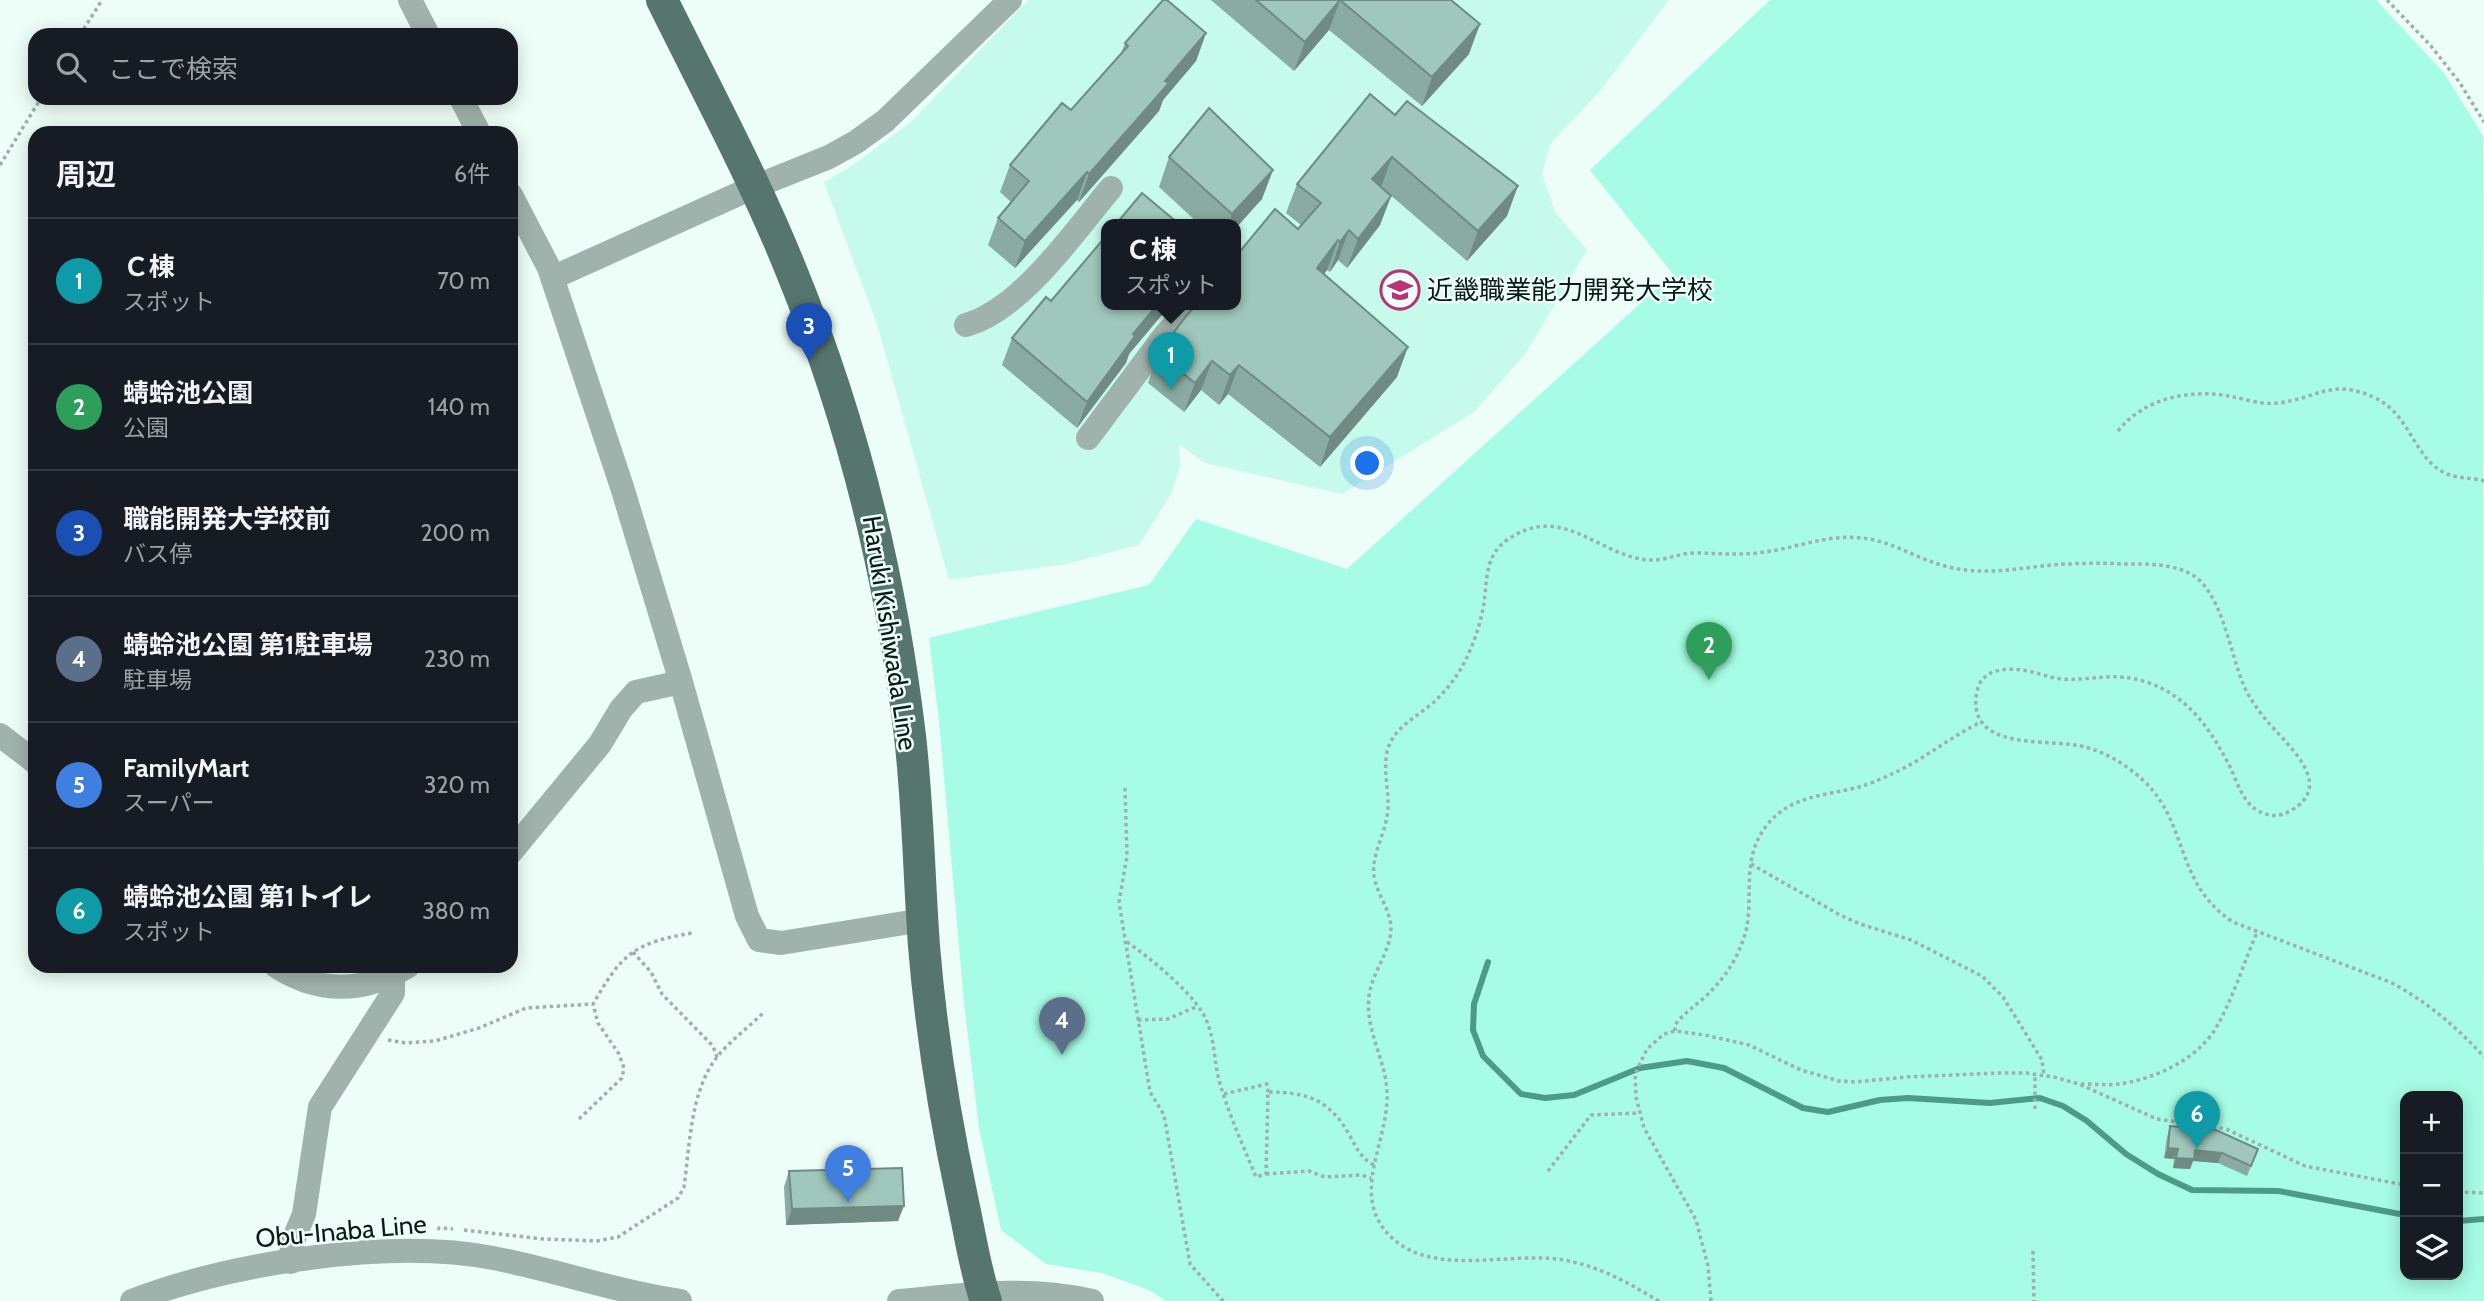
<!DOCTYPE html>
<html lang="ja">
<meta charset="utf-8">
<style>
body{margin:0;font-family:Cabin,"Noto Sans JP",sans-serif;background:#20242c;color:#f1f3f6}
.controls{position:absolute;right:21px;bottom:21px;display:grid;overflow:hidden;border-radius:14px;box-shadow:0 4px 18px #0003}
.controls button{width:63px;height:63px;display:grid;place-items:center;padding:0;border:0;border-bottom:2px solid #363941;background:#171b24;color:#f1f3f6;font:35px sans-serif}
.you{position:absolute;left:1368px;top:464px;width:24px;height:24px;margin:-18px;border:5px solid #fff;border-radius:50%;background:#1a73e8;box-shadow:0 0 0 10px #1a73e833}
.badge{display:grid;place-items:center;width:46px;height:46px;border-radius:50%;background:#b83274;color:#fff;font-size:23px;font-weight:700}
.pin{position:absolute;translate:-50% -58px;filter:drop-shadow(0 2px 4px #0008)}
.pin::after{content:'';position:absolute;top:37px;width:24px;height:21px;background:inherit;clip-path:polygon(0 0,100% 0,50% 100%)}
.popup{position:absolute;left:1101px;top:219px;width:140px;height:91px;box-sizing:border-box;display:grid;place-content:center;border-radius:14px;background:#171b24;filter:drop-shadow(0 2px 5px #0005);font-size:23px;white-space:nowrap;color:#9ea1a6}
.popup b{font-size:26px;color:#f1f3f6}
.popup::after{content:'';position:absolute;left:50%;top:100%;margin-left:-14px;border:14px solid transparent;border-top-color:#171b24}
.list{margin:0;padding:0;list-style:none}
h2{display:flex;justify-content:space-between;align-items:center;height:91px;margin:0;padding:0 28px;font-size:30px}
h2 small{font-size:23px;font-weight:400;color:#9ea1a6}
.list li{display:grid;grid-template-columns:46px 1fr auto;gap:21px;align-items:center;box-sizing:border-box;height:126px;padding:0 28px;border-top:2px solid #363941}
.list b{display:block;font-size:26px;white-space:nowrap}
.list p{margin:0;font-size:23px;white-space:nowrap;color:#9ea1a6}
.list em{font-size:23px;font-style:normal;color:#9ea1a6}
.icon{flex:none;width:38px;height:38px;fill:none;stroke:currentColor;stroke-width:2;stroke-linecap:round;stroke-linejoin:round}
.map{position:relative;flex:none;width:2484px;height:1301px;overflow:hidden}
.search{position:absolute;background:#171b24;box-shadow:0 4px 18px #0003;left:28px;top:28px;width:490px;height:77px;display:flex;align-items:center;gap:18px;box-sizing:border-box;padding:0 24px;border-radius:21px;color:#9ea1a6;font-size:26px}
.panel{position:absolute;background:#171b24;box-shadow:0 4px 18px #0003;left:28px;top:126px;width:490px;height:847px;border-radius:21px}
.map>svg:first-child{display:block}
.built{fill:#c6faeb;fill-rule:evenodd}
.green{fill:#a6fce4;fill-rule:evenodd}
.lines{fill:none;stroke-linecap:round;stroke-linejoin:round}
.stream{stroke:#4d9a86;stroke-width:6}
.path{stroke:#9fafaa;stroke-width:3.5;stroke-dasharray:3.5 3.5;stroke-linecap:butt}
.minor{stroke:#a0b2ac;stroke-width:24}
.major{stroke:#56766d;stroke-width:32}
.wall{fill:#89aba1}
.shaded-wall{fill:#6f8b83}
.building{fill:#9fc7bb;stroke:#6f8b83;stroke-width:2}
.labels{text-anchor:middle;stroke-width:5;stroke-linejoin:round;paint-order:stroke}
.poi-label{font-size:26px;fill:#0b1b17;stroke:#edfdf8;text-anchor:start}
.street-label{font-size:26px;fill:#0b1b17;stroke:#edfdf8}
</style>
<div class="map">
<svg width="2484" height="1301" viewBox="0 0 2484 1301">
<rect width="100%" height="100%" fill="#edfdf8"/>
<!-- built -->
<path class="built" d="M1028 0H1669L1599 92 1550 144 1542 174 1555 212 1587 250 1526 353 1474 412 1342 494 1205 463 1179 444 1180 467 1171 494 1139 545 1066 564 949 580 878 327 824 182 852 166 911 122ZM1106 224H1236V304H1106Z"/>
<!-- green -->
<path class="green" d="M1770 0H2376L2444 73 2483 136 2484 1301H1166L1149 1290 1102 1273 1046 1264 1001 1230 979 1128 964 1003 939 721 929 638 1149 585 1196 519 1347 569 1673 274 1590 170ZM2405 1096H2458V1275H2405Z"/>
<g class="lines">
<!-- stream -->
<path class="stream" d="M1488 962 1474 1004 1473 1030 1483 1056 1521 1094 1545 1098 1574 1095 1640 1068 1687 1061 1724 1068 1803 1108 1828 1112 1880 1100 1908 1098 1990 1103 2040 1098 2063 1106 2087 1121 2126 1154 2158 1174 2192 1190 2279 1191 2405 1215
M2458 1221 2484 1219"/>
<!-- path -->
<path class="path" d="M2387 0 2431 46 2460 83 2484 122
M80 35 102 0
M0 165 41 98
M2118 431C2144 398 2189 389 2229 396 2244 399 2262 405 2277 403 2317 399 2332 377 2375 398 2410 414 2413 456 2443 472 2455 479 2470 477 2484 481
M1125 788 1127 856 1119 902 1150 1092 1164 1115 1190 1264 1223 1301
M1751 864 1840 915 1860 924 1911 940 1982 976 2003 997 2018 1021 2042 1060 2044 1075
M1127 942C1149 957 1188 989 1202 1012 1215 1033 1213 1056 1219 1080 1228 1113 1243 1145 1256 1177L1266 1174 1268 1092C1308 1092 1330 1100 1350 1136 1357 1149 1361 1158 1374 1165
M633 952 651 972 662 994 713 1046 717 1057
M1138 1020 1168 1019 1198 1006
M1675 1031V1025C1684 1013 1695 1006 1706 996 1721 982 1735 963 1742 943 1758 905 1737 863 1767 825 1791 795 1825 796 1859 787 1872 783 1886 777 1898 771 1927 757 1952 736 1981 722
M388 1040 406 1043 435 1041 479 1028 526 1008 593 1004C622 954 633 943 692 933
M2081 1084C2096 1084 2111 1086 2125 1083 2159 1077 2198 1058 2216 1028 2233 998 2244 963 2257 932
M1224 1094 1267 1084 1268 1092
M2035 1109V1074
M579 1119 622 1078 624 1068 619 1054 598 1023 593 1004
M1548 1171 1591 1115 1639 1113
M1266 1174 1309 1171 1325 1177 1361 1175 1371 1178
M2458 1192 2484 1193
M438 1230 439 1228 453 1229
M464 1230 543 1239 597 1241 618 1237 678 1198 684 1187C690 1145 690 1092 717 1057 730 1041 749 1027 764 1012
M2033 1251 2034 1301
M1659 1301C1630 1284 1603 1268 1569 1261 1514 1249 1437 1279 1392 1238 1347 1196 1390 1141 1387 1091 1385 1058 1365 1030 1369 996 1372 972 1390 953 1391 929 1391 910 1377 895 1374 876 1371 853 1387 832 1388 808 1389 789 1383 771 1387 752 1393 727 1416 718 1434 702 1448 689 1459 674 1467 657 1475 640 1481 622 1484 603 1487 581 1485 555 1507 540 1564 500 1601 560 1653 560 1667 560 1680 553 1694 553 1718 553 1741 556 1764 552 1797 548 1827 534 1861 538 1886 540 1905 552 1927 560 1944 567 1964 571 1982 571 2010 572 2038 565 2066 564 2085 563 2104 563 2123 564 2146 564 2170 563 2191 574 2222 591 2230 654 2244 686 2250 699 2258 710 2267 721 2287 745 2337 785 2290 811 2281 816 2272 817 2263 813 2245 807 2238 785 2231 769 2212 731 2188 695 2146 682 2113 671 2093 681 2062 679 2048 678 2035 671 2021 670 2008 668 1991 669 1982 680 1977 686 1975 699 1976 707 1981 751 2053 738 2085 747 2108 753 2128 766 2145 782 2189 825 2175 884 2233 922L2392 983C2427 1002 2457 1027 2484 1057
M1711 1301 1708 1266 1696 1220 1644 1128 1636 1097 1635 1074 1647 1049 1664 1034 1675 1031 1705 1035 1749 1045 1801 1070 1839 1081 1855 1082 1907 1077 1998 1073H2026L2054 1077 2079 1084 2157 1119 2226 1129 2305 1166 2405 1185"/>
<!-- minor -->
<path class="minor" d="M410 0 428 35
M461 98 479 133
M511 195 549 268 622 487 681 682 747 916 759 940 781 943 923 920
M552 278 754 187 829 157 856 142 885 121 1010 0
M966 325C1022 309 1074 232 1111 188
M1088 438 1165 335 1194 304
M0 735 35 762
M511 852 600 744 621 709 636 692 681 682
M276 966C285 973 296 977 306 981 343 993 376 986 408 966
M291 1262 292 1243 304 1214 320 1107 393 993V976
M132 1301C230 1263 390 1238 493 1258 556 1270 617 1292 680 1301
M899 1301C964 1295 1028 1286 1092 1301"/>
<!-- major -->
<path class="major" d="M662 0C706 89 754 178 791 270 852 419 891 576 910 736 918 806 919 877 924 946 931 1032 945 1118 963 1202 970 1234 975 1270 986 1301"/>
</g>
<!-- wall -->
<path class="wall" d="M1211 0H1451L1469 54 1422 106 1329 30 1294 71Z
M1206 33 1196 61 1163 100 1159 111 1079 202 1077 200 1015 268 988 245 998 218 1011 202 1000 192 1010 165 1071 110 1120 56 1125 43Z
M1370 94 1507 216 1467 261 1381 187 1391 196 1380 225 1347 268 1338 260 1330 272 1327 270 1324 274 1397 377 1320 467 1228 394 1219 405 1201 390 1184 412 1148 383 1158 353 1301 225 1286 213 1297 184Z
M1169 157 1262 199 1236 224H1199L1159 187Z
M1051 301 1106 304H1171L1129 354 1126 363 1077 428 1002 365 1012 338Z
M2170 1126 2258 1149 2247 1176 2218 1163 2193 1161 2190 1169 2173 1168 2174 1159 2164 1158 2167 1137Z
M789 1171 898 1221 786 1225 784 1187Z"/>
<!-- shaded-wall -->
<path class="shaded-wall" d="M1340 0 1329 30 1294 71 1305 42Z
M1480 24 1469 54 1422 106 1432 77Z
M1206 33 1196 61 1163 100 1159 111 1079 202 1089 174 1165 81Z
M1392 157 1381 187 1372 179Z
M1273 170 1262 199 1236 228V224H1229L1232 214Z
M1087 172 1077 200 1015 268 1025 241Z
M1518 186 1507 216 1467 261 1478 231Z
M1391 196 1380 225 1347 268 1358 239Z
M1349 230 1338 260 1330 272 1340 242Z
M1338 240 1327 270 1307 297 1317 268Z
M1158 304H1171L1129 354 1126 363 1077 428 1087 402 1133 334Z
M1408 347 1397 377 1320 467 1330 437Z
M1212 361 1201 390 1184 412 1195 383Z
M1239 365 1228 394 1219 405 1230 375Z
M2168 1148 2178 1149 2174 1159 2164 1158Z
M2195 1150 2222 1153 2218 1163 2193 1161 2190 1169 2173 1168 2176 1158Z
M904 1206 898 1221 786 1225 792 1209Z"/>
<!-- building -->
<path class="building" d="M1163 0H1167L1206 33 1165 81 1169 83 1089 174 1087 172 1025 241 998 218 1029 181 1010 165 1062 103 1071 110 1128 46 1125 43Z
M1256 0H1451L1480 24 1432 77 1340 0 1305 42Z
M1370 94 1395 115 1407 101 1518 186 1478 231 1392 157 1372 179 1391 196 1358 239 1349 230 1340 242 1338 240 1317 268 1408 347 1330 437 1239 365 1230 375 1212 361 1195 383 1158 353 1187 315 1197 304H1236V256L1275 209 1298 229 1321 203 1297 184Z
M1209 108 1273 170 1232 214 1169 157Z
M1142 193 1179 224H1116Z
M1106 236V304H1158L1133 334 1135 336 1087 402 1012 338 1046 297 1051 301Z
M2170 1126 2216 1130 2258 1149 2251 1166 2222 1153 2195 1150 2194 1159 2176 1158 2178 1149 2168 1148Z
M902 1168 904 1206 792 1209 789 1171Z"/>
<!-- icons -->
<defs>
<g id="university-ring" transform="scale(2.0125)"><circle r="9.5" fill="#edfdf8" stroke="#b83274" stroke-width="1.5"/><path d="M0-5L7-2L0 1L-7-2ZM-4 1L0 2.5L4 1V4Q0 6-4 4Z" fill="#b83274"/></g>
</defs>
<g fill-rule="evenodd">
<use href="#university-ring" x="1400" y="290"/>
</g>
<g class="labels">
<!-- poi labels -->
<g class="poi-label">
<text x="1427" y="299">近畿職業能力開発大学校</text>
</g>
<!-- street labels -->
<g class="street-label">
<text transform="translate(890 633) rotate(81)" y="9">Haruki Kishiwada Line</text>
<text transform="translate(341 1231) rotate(-5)" y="9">Obu-Inaba Line</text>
</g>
</g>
</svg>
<div class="controls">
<button>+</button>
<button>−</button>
<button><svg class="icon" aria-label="layers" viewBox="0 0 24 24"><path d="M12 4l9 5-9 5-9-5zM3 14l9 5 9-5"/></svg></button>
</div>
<div class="you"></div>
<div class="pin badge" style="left:1171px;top:390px;background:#0f9aa8">1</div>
<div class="popup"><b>Ｃ棟</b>スポット</div>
<div class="pin badge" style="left:1709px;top:680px;background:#2e9e5b">2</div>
<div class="pin badge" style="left:809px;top:361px;background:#1a4fb4">3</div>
<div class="pin badge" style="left:1062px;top:1055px;background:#5c6f8a">4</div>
<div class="pin badge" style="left:848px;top:1203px;background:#3f7fe0">5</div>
<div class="pin badge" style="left:2197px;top:1149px;background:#0f9aa8">6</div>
<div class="search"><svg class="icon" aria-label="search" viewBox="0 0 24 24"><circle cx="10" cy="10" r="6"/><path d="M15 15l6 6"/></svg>ここで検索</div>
<section class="panel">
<h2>周辺<small>6件</small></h2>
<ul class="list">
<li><span class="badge" style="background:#0f9aa8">1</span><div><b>Ｃ棟</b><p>スポット</p></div><em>70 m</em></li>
<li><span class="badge" style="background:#2e9e5b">2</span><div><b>蜻蛉池公園</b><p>公園</p></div><em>140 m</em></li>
<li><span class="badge" style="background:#1a4fb4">3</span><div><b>職能開発大学校前</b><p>バス停</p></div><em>200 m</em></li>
<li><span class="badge" style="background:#5c6f8a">4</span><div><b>蜻蛉池公園 第1駐車場</b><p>駐車場</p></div><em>230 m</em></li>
<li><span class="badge" style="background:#3f7fe0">5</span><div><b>FamilyMart</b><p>スーパー</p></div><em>320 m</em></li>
<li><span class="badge" style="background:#0f9aa8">6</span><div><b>蜻蛉池公園 第1トイレ</b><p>スポット</p></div><em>380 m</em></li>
</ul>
</section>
</div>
